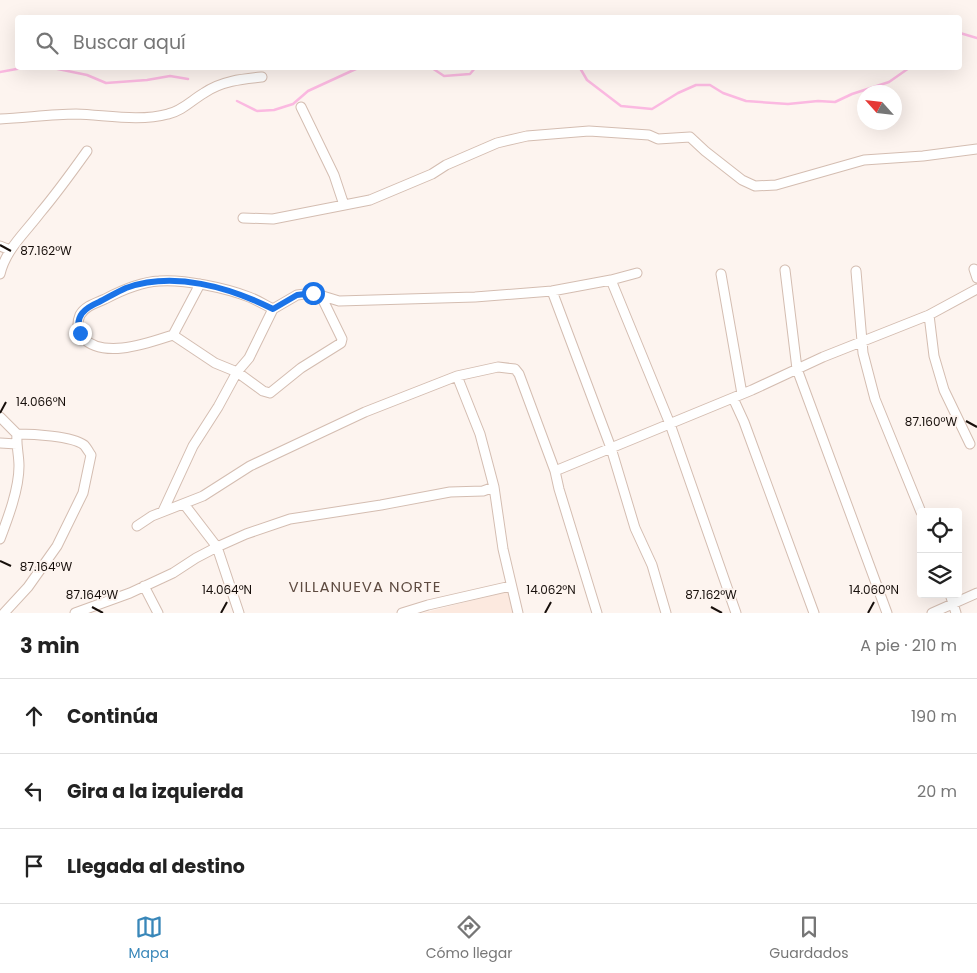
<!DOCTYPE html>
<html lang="es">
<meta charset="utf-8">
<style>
body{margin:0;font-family:Poppins,sans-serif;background:#f2f2f2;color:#222}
.controls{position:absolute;right:15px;bottom:15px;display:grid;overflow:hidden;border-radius:5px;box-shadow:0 5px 20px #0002}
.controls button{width:45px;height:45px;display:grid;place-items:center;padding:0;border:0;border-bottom:1px solid #e0e0e0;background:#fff;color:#222;font:25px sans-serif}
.compass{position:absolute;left:857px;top:85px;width:45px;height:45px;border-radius:50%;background:#fff;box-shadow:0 5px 20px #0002;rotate:297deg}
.stop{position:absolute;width:15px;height:15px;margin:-11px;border:4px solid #1a73e8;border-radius:50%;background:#fff}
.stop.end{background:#1a73e8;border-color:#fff;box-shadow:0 1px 5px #0008}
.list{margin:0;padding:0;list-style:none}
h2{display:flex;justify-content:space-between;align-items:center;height:65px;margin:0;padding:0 20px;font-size:21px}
h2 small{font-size:16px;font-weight:400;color:#767676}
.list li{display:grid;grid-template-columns:32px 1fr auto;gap:15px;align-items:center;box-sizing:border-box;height:75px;padding:0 20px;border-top:1px solid #e0e0e0}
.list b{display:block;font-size:19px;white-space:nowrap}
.list em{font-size:16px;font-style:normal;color:#767676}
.icon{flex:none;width:28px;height:28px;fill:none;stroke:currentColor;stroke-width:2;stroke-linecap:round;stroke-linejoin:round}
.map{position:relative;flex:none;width:977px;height:613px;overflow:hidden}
.search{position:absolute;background:#fff;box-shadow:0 5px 20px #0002;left:15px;right:15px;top:15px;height:55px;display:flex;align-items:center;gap:12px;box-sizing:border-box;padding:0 18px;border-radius:5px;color:#767676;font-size:19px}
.sheet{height:290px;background:#fff}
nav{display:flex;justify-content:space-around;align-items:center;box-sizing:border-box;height:70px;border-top:1px solid #e0e0e0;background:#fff;font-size:14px;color:#767676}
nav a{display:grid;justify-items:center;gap:2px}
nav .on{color:#3987b9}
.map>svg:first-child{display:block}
.built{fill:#fce9df}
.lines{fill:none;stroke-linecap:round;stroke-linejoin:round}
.stream{stroke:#fbb9e1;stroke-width:2.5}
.minor-casing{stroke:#d4bdb1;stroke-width:11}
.minor{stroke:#fff;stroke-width:9}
.route{stroke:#1a73e8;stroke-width:6}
.ticks{fill:none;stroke:#170f0b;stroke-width:2}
.labels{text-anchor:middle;stroke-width:4;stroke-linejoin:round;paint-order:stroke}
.neighbourhood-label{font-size:15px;letter-spacing:1px;fill:#5e4b41;stroke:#fdf4ef}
.ticks-label{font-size:12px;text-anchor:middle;fill:#170f0b;stroke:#fdf4ef;stroke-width:4;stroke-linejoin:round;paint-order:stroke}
</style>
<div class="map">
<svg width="977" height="613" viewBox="0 0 977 613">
<rect width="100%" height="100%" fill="#fdf4ef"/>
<!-- built -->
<path class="built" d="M510 591 516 613H422Z"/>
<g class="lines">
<!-- stream -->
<path class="stream" d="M960 33 977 38
M53 68 87 75 106 83 147 80 170 76 188 79
M432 68 444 76 470 74 475 68
M580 68 587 80 621 106 652 109 678 93 696 85H710L723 93 746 101 788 104 818 101 835 102 852 94 889 82 909 68
M0 72 22 68
M237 101 257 111 274 110 293 104 308 91 358 68"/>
<!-- minor casing -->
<g class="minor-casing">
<path id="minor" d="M301 107 334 175 344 205
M0 119C25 118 51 114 76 114 106 115 139 122 168 114 182 111 192 100 204 93 221 81 242 79 262 77
M243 218 273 219 370 200 432 174 446 165 497 143 527 136 589 131 649 135 658 139 690 137 705 151 742 180 755 186 776 185 864 160 923 156 977 149
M0 246 10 250
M974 269 977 278
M785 270 797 369 887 613
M856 271 863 353 875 399 921 512
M0 274C6 249 25 233 40 213 57 193 72 172 87 151
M721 274 742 394
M611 280 670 424 736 613
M200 284 173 335C148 343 103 360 82 337 77 331 77 322 80 315 85 306 96 303 105 299 122 290 140 282 159 281 184 279 226 288 249 297 257 300 265 305 273 309
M552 291 611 448 635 528 652 565 666 613
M929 315 934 356 944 390 970 444
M173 335 215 363 237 372 263 391 270 393 301 368 341 343 342 339 321 296
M457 376 480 434 494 487 503 549 518 613
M733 398 744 422 814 613
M0 417 17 434C16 445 19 455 19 466 19 489 8 518 0 539
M0 443 17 444
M555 471 752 390 823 357 929 315 977 289
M184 504 217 547 239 613
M163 511 193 446 218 407 237 372 249 358 273 309 297 295 313 293 339 301 475 297 552 291 611 280 637 273
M137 526 152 516 203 496 250 466 365 412 457 376 498 367 515 369 519 374 555 471 559 489 597 613
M144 586 158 613
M950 594 956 613
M4 613 28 587 57 546 83 493 91 455C89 452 86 447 84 445 72 436 33 434 17 434
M75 613 130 593 173 573 196 558 217 547 246 534 290 519 381 505 450 492 483 491 494 487
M402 613 428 605 511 586
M932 613 977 593"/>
</g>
<!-- minor -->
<use href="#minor" class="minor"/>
</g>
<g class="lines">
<!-- route -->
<path class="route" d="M80 333C74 316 85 308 99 302 107 298 117 292 126 288 174 271 229 287 273 309L297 295 313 293"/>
</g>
<!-- ticks -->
<path class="ticks" d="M0 245 11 251M0 413 6 402M966 421 977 427M0 561 11 566M92 607 103 613M711 607 722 613M221 613 227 602M545 613 551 602M868 613 874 602"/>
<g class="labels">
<!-- neighbourhood labels -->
<g class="neighbourhood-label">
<text x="365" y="592">VILLANUEVA NORTE</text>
</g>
</g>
<g class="ticks-label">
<text x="46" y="255">87.162°W</text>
<text x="41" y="406">14.066°N</text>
<text x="931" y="426">87.160°W</text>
<text x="46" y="571">87.164°W</text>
<text x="227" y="594">14.064°N</text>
<text x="551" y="594">14.062°N</text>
<text x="874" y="594">14.060°N</text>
<text x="92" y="599">87.164°W</text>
<text x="711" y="599">87.162°W</text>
</g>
</svg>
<div class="controls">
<button><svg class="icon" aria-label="locate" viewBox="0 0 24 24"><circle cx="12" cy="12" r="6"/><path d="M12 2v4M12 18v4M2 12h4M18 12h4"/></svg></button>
<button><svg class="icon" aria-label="layers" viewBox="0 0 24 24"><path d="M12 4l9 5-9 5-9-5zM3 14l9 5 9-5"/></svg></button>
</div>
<svg class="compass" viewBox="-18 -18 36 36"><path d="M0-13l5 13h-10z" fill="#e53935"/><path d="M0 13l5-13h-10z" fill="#767676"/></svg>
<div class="stop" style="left:313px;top:293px"></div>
<div class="stop end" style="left:80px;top:333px"></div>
<div class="search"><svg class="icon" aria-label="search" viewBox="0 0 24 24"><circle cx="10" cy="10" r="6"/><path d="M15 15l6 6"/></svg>Buscar aquí</div>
</div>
<section class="sheet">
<h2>3 min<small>A pie · 210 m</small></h2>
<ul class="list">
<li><svg class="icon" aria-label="ahead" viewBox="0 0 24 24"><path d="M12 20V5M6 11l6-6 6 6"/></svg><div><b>Continúa</b></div><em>190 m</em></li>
<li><svg class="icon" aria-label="left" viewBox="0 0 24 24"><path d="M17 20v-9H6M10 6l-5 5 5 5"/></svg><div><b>Gira a la izquierda</b></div><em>20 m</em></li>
<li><svg class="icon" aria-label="arrive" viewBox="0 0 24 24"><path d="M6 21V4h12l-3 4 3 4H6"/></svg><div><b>Llegada al destino</b></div></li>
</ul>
</section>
<nav>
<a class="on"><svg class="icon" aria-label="map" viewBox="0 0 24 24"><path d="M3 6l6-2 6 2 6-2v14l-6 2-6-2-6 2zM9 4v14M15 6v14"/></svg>Mapa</a>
<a><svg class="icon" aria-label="directions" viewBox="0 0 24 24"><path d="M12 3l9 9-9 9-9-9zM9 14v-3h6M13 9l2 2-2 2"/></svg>Cómo llegar</a>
<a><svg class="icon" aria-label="saved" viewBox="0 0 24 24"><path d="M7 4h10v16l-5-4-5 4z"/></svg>Guardados</a>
</nav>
